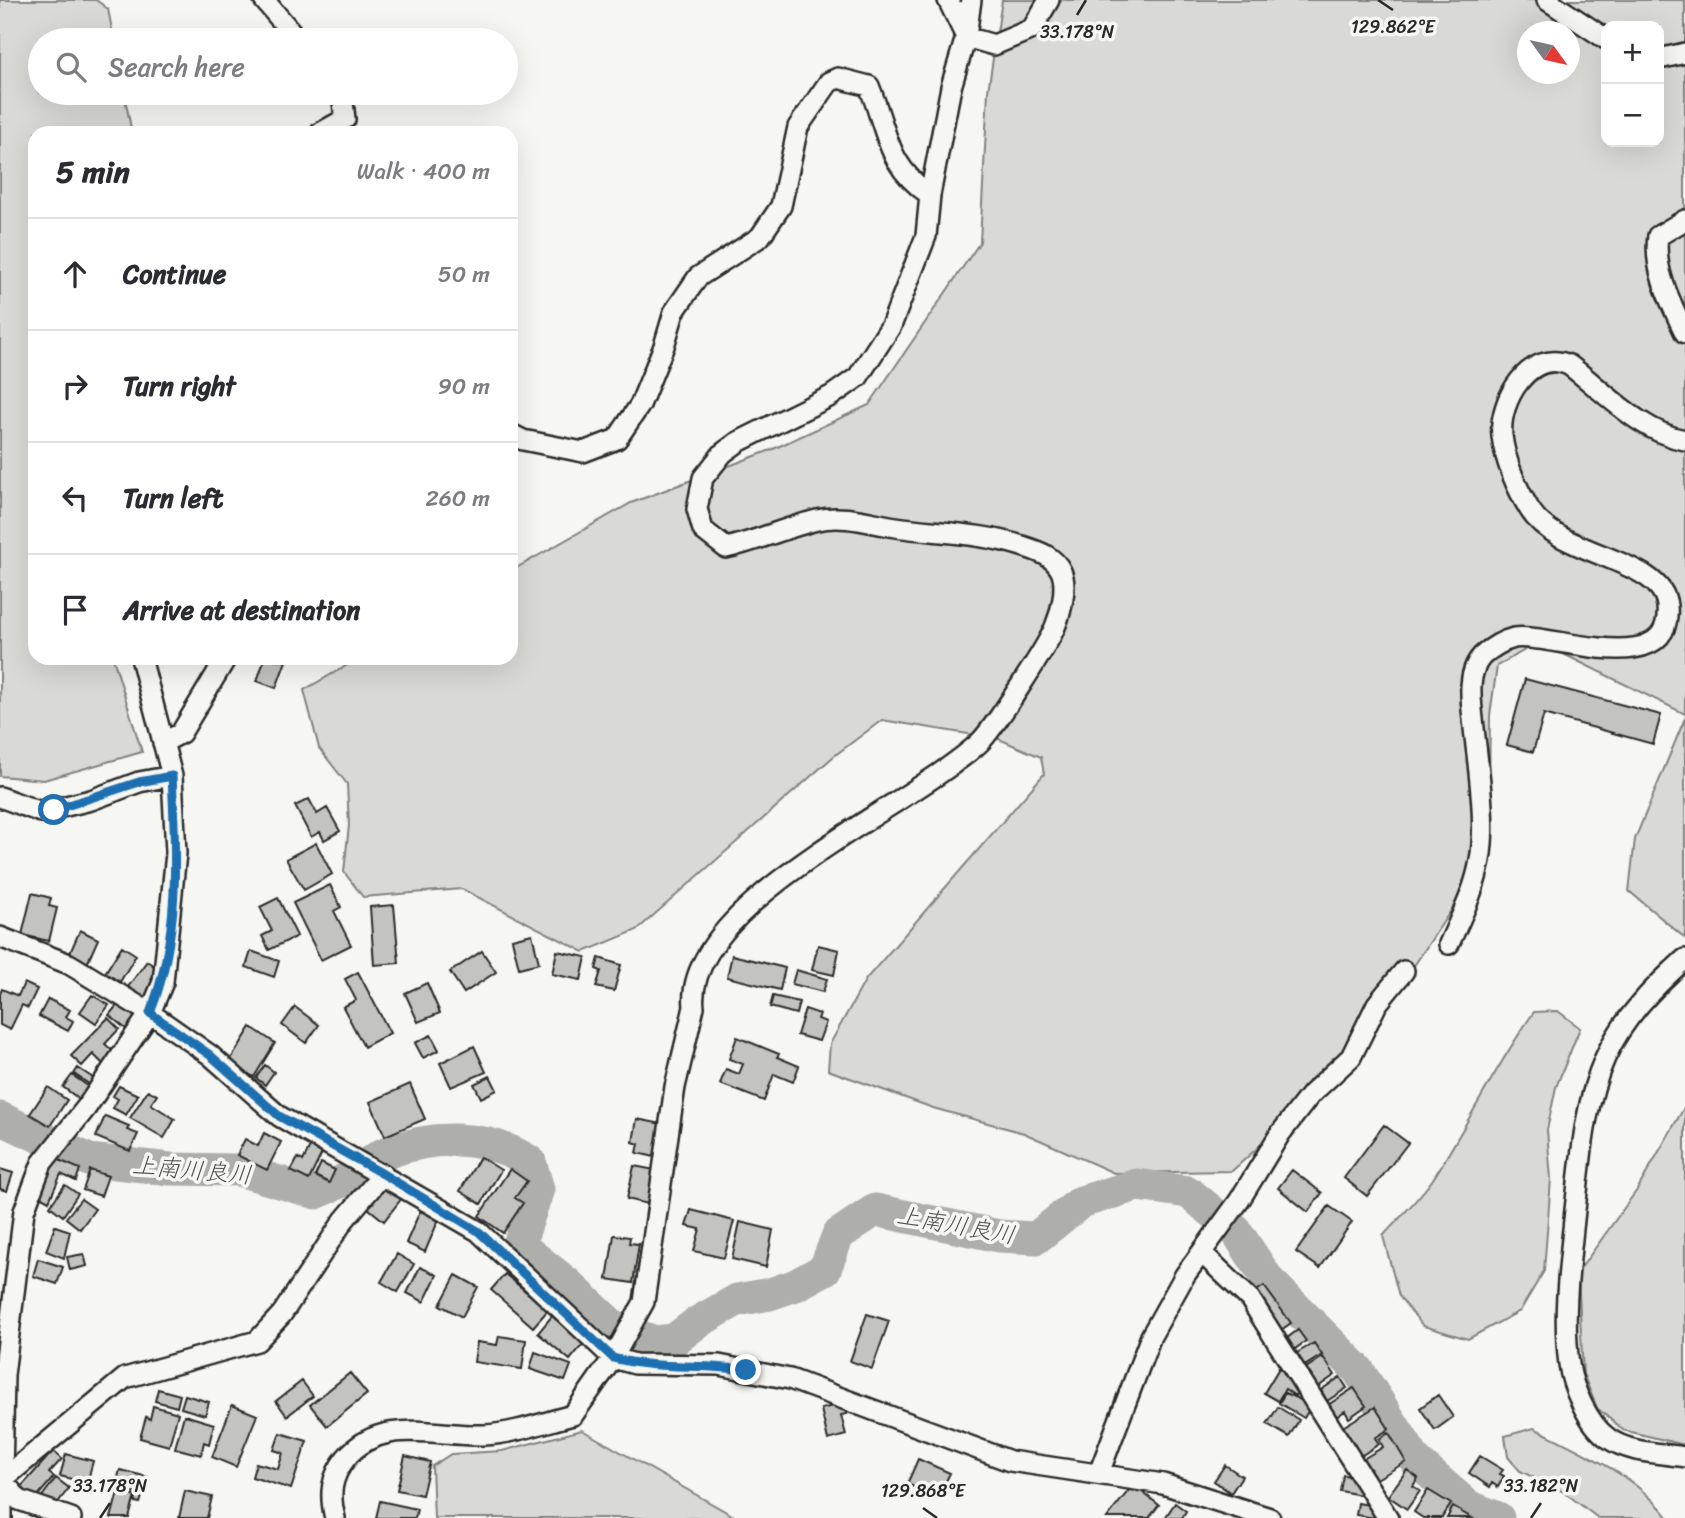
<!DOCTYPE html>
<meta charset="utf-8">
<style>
body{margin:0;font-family:Sriracha,"Klee One",sans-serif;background:#f2f2f3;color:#2b2b33}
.controls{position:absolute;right:21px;top:21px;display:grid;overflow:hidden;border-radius:14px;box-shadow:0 7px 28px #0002}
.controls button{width:63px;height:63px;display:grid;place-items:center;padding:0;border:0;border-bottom:2px solid #e1e1e2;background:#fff;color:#2b2b33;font:35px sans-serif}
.compass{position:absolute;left:1517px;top:21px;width:63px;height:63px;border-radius:50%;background:#fff;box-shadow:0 7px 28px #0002;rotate:123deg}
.stop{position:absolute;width:21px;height:21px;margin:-16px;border:5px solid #1f6fb2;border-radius:50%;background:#fff}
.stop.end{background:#1f6fb2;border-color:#fff;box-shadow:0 2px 7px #0008}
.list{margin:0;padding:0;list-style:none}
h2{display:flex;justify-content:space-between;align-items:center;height:91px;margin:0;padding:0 28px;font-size:30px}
h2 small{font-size:23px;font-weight:400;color:#7c7c81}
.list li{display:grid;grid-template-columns:46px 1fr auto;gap:21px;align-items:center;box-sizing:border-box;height:112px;padding:0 28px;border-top:2px solid #e1e1e2}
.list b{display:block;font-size:26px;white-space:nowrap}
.list em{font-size:23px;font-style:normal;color:#7c7c81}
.icon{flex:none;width:38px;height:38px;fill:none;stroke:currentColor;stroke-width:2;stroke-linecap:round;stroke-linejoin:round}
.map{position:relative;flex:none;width:1685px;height:1518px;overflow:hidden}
.search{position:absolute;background:#fff;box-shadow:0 7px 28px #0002;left:28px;top:28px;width:490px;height:77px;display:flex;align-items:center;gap:18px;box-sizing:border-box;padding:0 24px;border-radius:38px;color:#7c7c81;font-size:26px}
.panel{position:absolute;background:#fff;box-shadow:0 7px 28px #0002;left:28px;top:126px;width:490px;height:539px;border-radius:21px}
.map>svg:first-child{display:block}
.green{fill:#d9d9d5;stroke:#828280;stroke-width:2;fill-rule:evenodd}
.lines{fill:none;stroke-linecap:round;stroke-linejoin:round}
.river{stroke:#aeaeab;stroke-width:33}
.building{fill:#c3c3c0;stroke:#2b2b2b;stroke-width:2}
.minor-casing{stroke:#2b2b2b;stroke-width:24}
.minor{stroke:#f6f6f2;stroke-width:19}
.route{stroke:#1f6fb2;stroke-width:9}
.ticks{fill:none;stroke:#2b2b2b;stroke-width:2.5}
.labels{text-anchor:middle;stroke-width:7;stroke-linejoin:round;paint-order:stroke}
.water-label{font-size:24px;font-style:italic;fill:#525251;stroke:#f6f6f2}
.ticks-label{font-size:18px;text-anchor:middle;fill:#2b2b2b;stroke:#f6f6f2;stroke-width:7;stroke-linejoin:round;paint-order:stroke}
</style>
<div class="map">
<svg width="1685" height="1518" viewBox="0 0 1685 1518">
<rect width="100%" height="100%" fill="#f6f6f2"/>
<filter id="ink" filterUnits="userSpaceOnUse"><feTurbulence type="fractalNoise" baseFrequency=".0143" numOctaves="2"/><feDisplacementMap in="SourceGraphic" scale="14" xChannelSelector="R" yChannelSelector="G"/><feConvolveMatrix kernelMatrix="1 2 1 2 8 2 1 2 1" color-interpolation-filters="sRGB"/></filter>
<g filter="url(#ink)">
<!-- green -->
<path class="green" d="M0 0H96L108 9 114 40H40V93H124L132 133H35V658H113L142 752 44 780 0 776Z
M1002 0H1685V714L1539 642 1497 666 1490 715 1488 855 1345 1069 1232 1171 1114 1173 1024 1133 933 1108 828 1070 830 1044 866 979 1044 774 1041 757 999 739 882 720 834 756 637 930 584 952 462 889 363 897 344 872 349 825 347 784 319 748 304 690 360 658H511V571L631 503 771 450 869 405 980 242 988 91ZM1606 26H1659V142H1606ZM1528 32H1570V74H1528Z
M1685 718V938L1629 891 1635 839Z
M1558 1011 1580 1028 1556 1087 1547 1130 1551 1179 1544 1271 1520 1311 1468 1339 1423 1326 1399 1296 1383 1236C1400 1217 1419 1199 1433 1179 1468 1124 1496 1065 1534 1012Z
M1685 1106V1445L1623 1430 1597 1408 1583 1374 1578 1272 1637 1190Z
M1534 1428C1582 1452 1635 1475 1669 1518H1598L1564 1492 1520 1471 1508 1457 1505 1436Z
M582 1430 737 1518H434L432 1466 451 1454 502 1451Z"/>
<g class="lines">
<!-- river -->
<path class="river" d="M0 1118 89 1160 170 1169 239 1170 316 1193C327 1188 339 1183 350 1177 362 1170 373 1158 386 1153 433 1135 488 1134 530 1162L538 1189 519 1245 569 1285 614 1327 655 1342 674 1340 698 1322 737 1300 770 1294 796 1285 825 1269 838 1235 875 1210 999 1236 1036 1238 1081 1202 1137 1185 1188 1192 1236 1231 1269 1281 1358 1370 1416 1461 1468 1506 1498 1518"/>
</g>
<!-- building -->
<path class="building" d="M265 658 286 661 276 688 257 681Z
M1525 679 1661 715 1653 744 1544 714 1533 752 1507 745Z
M309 799 317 814 327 808 340 831 324 840 320 832 311 837 295 806Z
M316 843 332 874 304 890 286 859Z
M330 885 341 907 334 911 351 945 321 960 293 903Z
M32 893 51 898 49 906 57 908 49 941 22 935Z
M278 898 297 936 269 950 262 936 272 931 260 907Z
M394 905 399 963 374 965 370 907Z
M80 930 98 939 87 964 69 955Z
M532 934 539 963 519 968 512 939Z
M818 945 839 950 834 975 812 970Z
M122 946 136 955 120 982 105 973Z
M251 951 279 961 274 977 246 967Z
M482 951 496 972 464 993 450 972Z
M557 951 586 957 581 980 552 974Z
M732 955 785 968 780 990 727 977Z
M599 958 621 965 614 991 596 987 601 971 596 969Z
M147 961 158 969 151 979 158 984 145 1000 128 987Z
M796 970 827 979 823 992 792 984Z
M358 972 390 1033 364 1047 343 1007 356 1000 345 979Z
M24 983 37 989 28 1008 22 1005 10 1030 0 1025V994L2 989 18 996Z
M427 983 440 1013 418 1022 405 993Z
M92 995 109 1005 96 1023 80 1012Z
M773 996 799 1002 796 1014 770 1007Z
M48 999 70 1010 66 1017 73 1021 68 1031 39 1016Z
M118 1004 135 1017 126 1029 109 1015Z
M295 1007 319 1025 306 1043 282 1025Z
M805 1009 820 1014 818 1019 826 1022 819 1041 797 1035Z
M108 1018 119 1029 105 1044 114 1052 103 1064 93 1054 82 1066 71 1056Z
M251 1027 275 1043 254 1077 229 1062Z
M431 1035 439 1050 423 1058 415 1043Z
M737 1037 779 1054 777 1057 799 1066 793 1082 774 1074 764 1101 720 1084 726 1069 739 1074 743 1064 729 1059Z
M474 1046 486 1072 451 1087 440 1063Z
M265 1065 274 1072 265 1085 256 1078Z
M78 1068 96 1080 92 1086 74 1074Z
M72 1075 92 1089 83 1102 63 1087Z
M490 1076 497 1090 481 1098 474 1084Z
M410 1084 425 1119 385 1136 370 1102Z
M119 1086 138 1095 126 1115 113 1108 118 1099 113 1096Z
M48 1087 67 1100 50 1126 30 1114Z
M148 1090 157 1095 151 1104 175 1119 164 1138 130 1118Z
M105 1116 129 1126 127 1130 138 1134 130 1151 96 1137Z
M637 1119 662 1124 655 1157 637 1153 639 1144 633 1142Z
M1384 1125 1408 1143 1367 1196 1344 1178Z
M264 1133 281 1142 267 1170 237 1155 245 1139 258 1146Z
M311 1145 323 1151 309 1180 291 1171 298 1158 303 1161Z
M480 1157 501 1170 481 1204 460 1191Z
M54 1158 80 1169 76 1181 61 1174 49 1201 38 1195Z
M321 1163 335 1170 329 1183 315 1176Z
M634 1166 655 1170 648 1204 627 1199Z
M0 1169 13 1173 7 1191 0 1189Z
M510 1169 527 1181 515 1198 523 1203 503 1233 479 1216Z
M90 1170 108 1176 101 1196 83 1190Z
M1292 1170 1322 1193 1308 1212 1278 1188Z
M65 1185 78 1194 63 1216 50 1206Z
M386 1185 402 1198 384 1221 368 1208Z
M81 1199 95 1209 80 1229 66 1218Z
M1329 1206 1352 1222 1320 1268 1296 1252Z
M691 1210 734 1221 724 1258 694 1251 700 1229 686 1226Z
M420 1211 439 1219 425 1252 406 1243Z
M740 1222 773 1230 766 1267 732 1259Z
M55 1226 70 1231 64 1258 46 1251Z
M614 1235 630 1237 629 1243 639 1244 633 1283 607 1279Z
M84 1254 87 1266 70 1270 67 1257Z
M397 1254 414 1264 398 1292 381 1282Z
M38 1259 63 1267 57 1284 33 1276Z
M420 1267 437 1275 424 1302 407 1293Z
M505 1274 548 1310 533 1327 491 1290Z
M456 1275 478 1287 462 1317 440 1305Z
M1264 1286 1291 1323 1278 1332 1252 1294Z
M867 1314 889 1321 872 1369 850 1361Z
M552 1316 584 1343 570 1360 538 1333Z
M1298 1330 1306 1341 1291 1352 1283 1341Z
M499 1336 526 1340 522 1369 474 1362 477 1342 497 1345Z
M1314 1343 1322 1355 1303 1367 1295 1354Z
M535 1352 571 1365 565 1381 530 1369Z
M1323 1357 1335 1375 1315 1389 1303 1370Z
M1279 1368 1295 1378 1300 1388 1295 1396 1285 1389 1278 1401 1264 1393Z
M350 1373 367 1394 327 1426 310 1405Z
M1340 1377 1347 1388 1327 1401 1321 1390Z
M302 1381 313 1396 287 1416 276 1401Z
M1354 1388 1366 1406 1349 1418 1345 1411 1336 1417 1328 1405Z
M158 1389 180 1395 177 1407 155 1401Z
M1285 1393 1312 1405 1304 1418 1279 1403Z
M185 1395 209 1402 205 1415 181 1408Z
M1438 1395 1453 1417 1435 1430 1420 1408Z
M845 1403 847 1414 841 1415 846 1435 828 1440 821 1409Z
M232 1405 257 1415 236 1467 212 1457Z
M153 1406 178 1413 169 1446 140 1438 146 1417 150 1419Z
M1278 1407 1299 1420 1289 1437 1267 1424Z
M1375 1407 1389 1429 1375 1438 1379 1444 1359 1457 1341 1428Z
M184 1415 214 1424 209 1444 204 1442 201 1455 175 1448Z
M280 1433 307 1441 291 1489 252 1477 256 1463 278 1469 283 1453 274 1450Z
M1389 1433 1406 1462 1375 1480 1363 1459 1383 1447 1379 1439Z
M53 1451 62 1459 49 1473 54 1477 35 1499 21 1487Z
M66 1454 93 1461 87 1483 60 1476Z
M405 1456 430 1462 422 1495 397 1490Z
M1480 1456 1503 1470 1500 1474 1504 1476 1498 1487 1492 1483 1490 1487 1469 1473Z
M918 1459 950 1473 941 1492 930 1488 928 1493 907 1484Z
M1225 1465 1242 1476 1231 1493 1214 1481Z
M120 1470 148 1477 140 1503 135 1502 137 1494 115 1488Z
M1407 1470 1418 1478 1413 1486 1420 1491 1407 1509 1388 1496Z
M1343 1475 1358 1477 1362 1486 1361 1495 1340 1491Z
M56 1478 69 1488 53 1509 40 1499Z
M1133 1485 1159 1505 1149 1518H1107Z
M1428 1490 1451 1504 1442 1518H1423L1414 1512Z
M185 1491 212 1497 207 1518H179Z
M118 1492 135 1496 129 1518H111Z
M380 1501 417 1509 415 1518H376Z
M1175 1503 1186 1511 1182 1518H1165Z
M1358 1503 1378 1507 1376 1518 1356 1515Z
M1453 1507 1472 1518H1447Z"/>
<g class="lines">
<!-- minor casing -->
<g class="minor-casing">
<path id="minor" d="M264 0 298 40
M948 0 966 37 994 45 1032 29 1049 0
M1547 0 1606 39
M1659 59 1685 53
M320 133 345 119 342 93
M1685 220 1658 236C1653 270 1671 303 1685 333
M511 434 523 440 583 452 617 439 640 405 664 346 674 312 698 277 760 237 781 206 798 127 829 82 838 78 869 86C888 132 886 165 930 195
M163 743 181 733 226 658
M0 797 41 812 91 800 139 782 172 776
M0 937 69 964 150 1013 210 1055 279 1116 478 1231 613 1358 635 1364 719 1365 790 1379 1010 1461 1163 1484 1270 1518
M1449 944C1461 917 1475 890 1480 860 1487 823 1478 766 1474 728 1472 706 1465 674 1482 656 1491 648 1502 641 1514 638 1550 632 1674 683 1667 606 1663 558 1559 557 1530 510 1517 489 1505 461 1502 436 1498 401 1530 348 1569 365 1603 390 1641 433 1685 440
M1685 959C1654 987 1622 1019 1605 1058 1584 1105 1581 1159 1575 1210 1570 1261 1562 1312 1569 1364 1572 1387 1588 1424 1608 1438 1628 1453 1661 1453 1685 1457
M1202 1253 1250 1299 1388 1518
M1099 1473 1151 1336 1185 1275 1239 1201 1280 1134 1311 1094 1351 1057 1377 1004 1404 971
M2 1518V1480L125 1378 257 1341 282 1314 344 1220 383 1174
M71 1518 19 1500 2 1480 4 1375 24 1211 42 1163 86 1108 150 1013 163 982 176 853 172 776 141 658
M335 1518C329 1494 331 1477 346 1458 381 1415 437 1437 484 1435 513 1434 545 1422 573 1415L613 1358 644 1302 675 1087 694 1007C682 905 913 805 979 743 993 730 1048 645 1055 627 1061 613 1068 586 1061 571 1053 555 1037 551 1022 546 982 533 937 533 896 527 870 523 844 514 817 520 787 527 757 541 726 548L703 530 697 509 703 478 723 453 738 442 831 396 858 377 891 326 926 236 930 195 951 87 966 37 971 0"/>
</g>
<!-- minor -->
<use href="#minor" class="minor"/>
</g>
</g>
<g class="lines" filter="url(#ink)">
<!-- route -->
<path class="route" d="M54 810 139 782 172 776C176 854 180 939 150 1013L210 1055 279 1116 383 1174 478 1231 613 1358C656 1370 702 1363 746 1370"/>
</g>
<!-- ticks -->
<path class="ticks" d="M1378 0 1393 10M1077 15 1086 0M923 1508 937 1518M100 1518 110 1503M1531 1518 1541 1503"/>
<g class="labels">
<!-- water labels -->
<g class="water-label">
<text transform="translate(192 1170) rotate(5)" y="8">上南川良川</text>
<text transform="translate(956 1225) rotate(10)" y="8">上南川良川</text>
</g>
</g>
<g class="ticks-label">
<text x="1393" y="33">129.862°E</text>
<text x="1077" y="38">33.178°N</text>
<text x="110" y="1492">33.178°N</text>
<text x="1541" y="1492">33.182°N</text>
<text x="923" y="1497">129.868°E</text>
</g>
</svg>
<div class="controls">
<button>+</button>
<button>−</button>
</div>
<svg class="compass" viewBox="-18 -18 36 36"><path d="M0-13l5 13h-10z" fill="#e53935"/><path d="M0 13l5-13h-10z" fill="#7c7c81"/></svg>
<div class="stop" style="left:54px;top:810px"></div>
<div class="stop end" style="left:746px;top:1370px"></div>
<div class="search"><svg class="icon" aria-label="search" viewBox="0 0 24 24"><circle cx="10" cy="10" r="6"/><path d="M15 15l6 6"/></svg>Search here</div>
<section class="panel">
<h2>5 min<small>Walk · 400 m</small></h2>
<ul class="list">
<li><svg class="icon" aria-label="ahead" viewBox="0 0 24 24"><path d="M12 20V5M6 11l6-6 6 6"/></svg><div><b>Continue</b></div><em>50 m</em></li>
<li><svg class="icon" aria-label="right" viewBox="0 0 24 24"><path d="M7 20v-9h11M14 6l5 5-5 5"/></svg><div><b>Turn right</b></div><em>90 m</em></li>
<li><svg class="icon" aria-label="left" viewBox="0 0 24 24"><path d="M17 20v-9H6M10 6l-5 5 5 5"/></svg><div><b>Turn left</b></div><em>260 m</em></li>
<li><svg class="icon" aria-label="arrive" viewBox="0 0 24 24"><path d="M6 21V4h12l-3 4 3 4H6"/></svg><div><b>Arrive at destination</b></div></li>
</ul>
</section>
</div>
